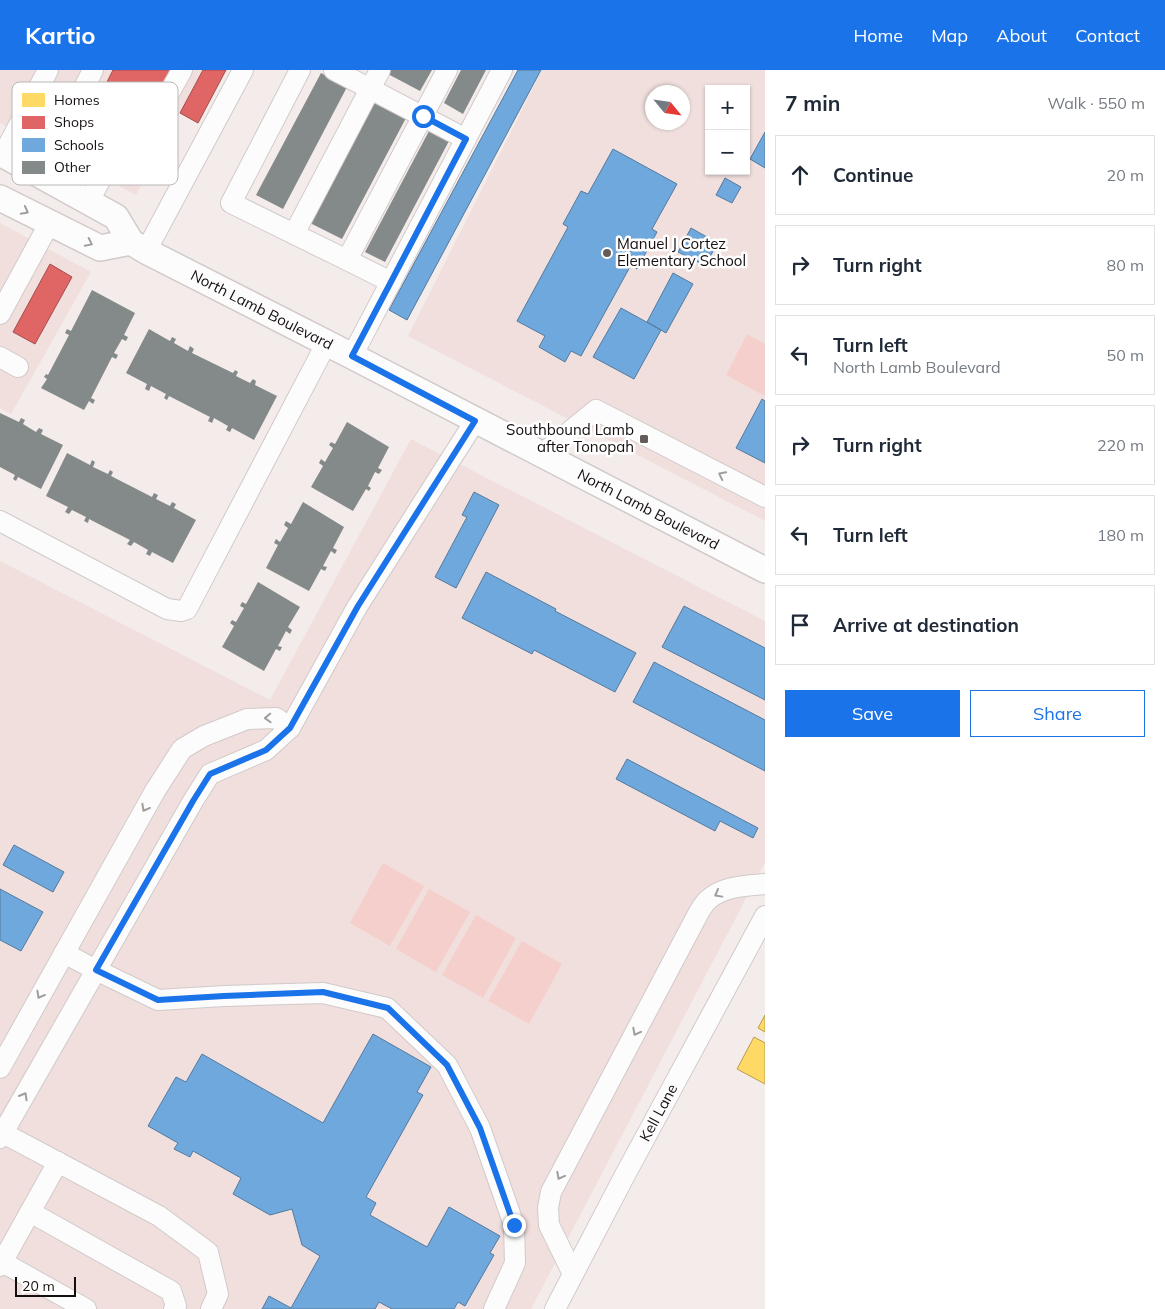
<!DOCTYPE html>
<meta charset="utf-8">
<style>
body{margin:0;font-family:Mulish,sans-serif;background:#f6f6f7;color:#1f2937}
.controls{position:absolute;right:15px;top:15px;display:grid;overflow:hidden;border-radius:0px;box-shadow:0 1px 4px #0004}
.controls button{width:45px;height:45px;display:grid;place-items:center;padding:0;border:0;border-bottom:1px solid #e0e1e3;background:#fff;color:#1f2937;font:25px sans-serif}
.compass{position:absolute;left:645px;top:15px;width:45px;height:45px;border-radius:50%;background:#fff;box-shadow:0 1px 4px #0004;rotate:119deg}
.scale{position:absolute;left:15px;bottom:12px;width:61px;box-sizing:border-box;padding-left:5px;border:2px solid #140f0e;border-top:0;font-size:14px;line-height:18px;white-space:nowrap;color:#140f0e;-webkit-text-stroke:4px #fff;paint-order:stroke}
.stop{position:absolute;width:15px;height:15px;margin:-11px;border:4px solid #1a73e8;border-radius:50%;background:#fff}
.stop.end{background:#1a73e8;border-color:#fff;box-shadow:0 1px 5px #0008}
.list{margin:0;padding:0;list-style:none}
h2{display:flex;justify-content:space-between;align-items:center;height:65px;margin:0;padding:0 20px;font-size:21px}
h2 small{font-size:16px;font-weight:400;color:#747a83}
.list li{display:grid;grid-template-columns:32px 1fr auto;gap:15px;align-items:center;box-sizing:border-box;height:80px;margin:0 10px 10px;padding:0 10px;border:1px solid #e0e1e3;border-radius:0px}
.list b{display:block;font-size:19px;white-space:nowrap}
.list p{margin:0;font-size:16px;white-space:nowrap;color:#747a83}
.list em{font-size:16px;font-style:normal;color:#747a83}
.actions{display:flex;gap:10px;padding:15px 20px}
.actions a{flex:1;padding:11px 0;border:1px solid #1a73e8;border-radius:0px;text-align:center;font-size:18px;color:#1a73e8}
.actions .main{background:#1a73e8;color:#fff}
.icon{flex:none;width:28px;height:28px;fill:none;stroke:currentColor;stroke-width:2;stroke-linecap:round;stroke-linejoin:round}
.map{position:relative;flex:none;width:765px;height:1239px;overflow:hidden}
header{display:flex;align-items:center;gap:30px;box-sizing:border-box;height:70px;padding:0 25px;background:#1a73e8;color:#fff}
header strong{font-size:24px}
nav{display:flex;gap:28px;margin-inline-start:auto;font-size:18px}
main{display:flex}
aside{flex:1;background:#fff}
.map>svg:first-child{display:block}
.built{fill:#f0dfdd;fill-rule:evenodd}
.green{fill:#f5cfcb}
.homes{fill:#ffd966;stroke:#b89c4c}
.shops{fill:#e06666;stroke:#a34c4c}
.schools{fill:#6fa8dc;stroke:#547a9e}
.building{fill:#84898a}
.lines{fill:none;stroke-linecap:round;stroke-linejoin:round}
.minor-casing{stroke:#d1caca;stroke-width:22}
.major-casing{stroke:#d1caca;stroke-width:28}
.minor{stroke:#fdfcfc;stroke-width:20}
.major{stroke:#fdfcfc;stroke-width:25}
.oneway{stroke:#a09d9d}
.route{stroke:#1a73e8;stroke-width:6}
.poi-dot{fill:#625c5b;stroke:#fff;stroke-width:2}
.labels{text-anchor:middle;stroke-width:5;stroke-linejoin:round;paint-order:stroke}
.poi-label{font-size:15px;fill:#140f0e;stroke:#fff;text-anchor:start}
.street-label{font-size:15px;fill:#140f0e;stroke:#fff}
.key{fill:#fff;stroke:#b8b7b7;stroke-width:1}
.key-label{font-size:14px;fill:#140f0e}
</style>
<header>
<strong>Kartio</strong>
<nav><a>Home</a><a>Map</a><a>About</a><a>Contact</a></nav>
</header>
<main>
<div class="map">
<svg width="765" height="1239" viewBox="0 0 765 1239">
<rect width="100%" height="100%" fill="#f4ecea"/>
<!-- built -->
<path class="built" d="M0 0H203L136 125 0 53Z
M542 0H765V451L408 266ZM709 19H746V101H709ZM652 22H682V52H652Z
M0 153 91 202 11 344 0 338Z
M411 369 765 551V792L531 1239H0V491L270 630Z"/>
<!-- green -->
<path class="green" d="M747 264 765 274V326L726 305Z
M383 793 424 816 390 876 350 853Z
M429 819 470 842 436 902 396 879Z
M476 845 516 868 483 928 442 905Z
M522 871 562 894 529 954 488 931Z"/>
<!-- homes -->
<path class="homes" d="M765 945V962L758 958Z
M754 967 765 973V1014L737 999Z"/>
<!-- shops -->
<path class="shops" d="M113 0H173L149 45 103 20Z
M203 0H226L198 53 180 43Z
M50 194 72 207 35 274 13 262Z"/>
<!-- schools -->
<path class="schools" d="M518 0H541L407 250 389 240Z
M765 62V98L750 89Z
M613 79 677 114 652 159 657 162 637 199 631 195 581 286 571 281 565 292 539 277 545 266 517 251 568 157 563 154 581 121 588 124Z
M725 108 741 117 732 133 716 125Z
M691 158 714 171 717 174 706 194H702L678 182Z
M673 203 693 214 666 263 647 252Z
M621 238 661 260 634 309 593 287Z
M762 329 765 331V393L736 378Z
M474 422 499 435 456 518 435 507 467 447 462 445Z
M486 502 556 539 555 541 636 583 615 622 534 580 532 584 462 548Z
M684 536 765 578V630L662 577Z
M654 592 765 650V701L633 632Z
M627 689 758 758 753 768 720 751 715 761 616 709Z
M14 775 64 802 53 822 3 795Z
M0 819 43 842 21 881 0 870Z
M373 964 431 997 417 1022 423 1025 366 1127 376 1133 370 1145 427 1177 449 1137 500 1166 490 1183 494 1185 465 1236 458 1232 454 1239H392L379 1232 375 1239H262L269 1226 291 1238 320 1186 302 1175 292 1139 270 1145 233 1124 241 1108 193 1081 190 1087 174 1079 178 1073 148 1056 176 1007 186 1012 202 984 323 1053Z"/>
<!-- building -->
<path class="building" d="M388 0H432L420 21 386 3Z
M461 0H486L463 44 444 33Z
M321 3 347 17 283 139 256 125Z
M372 30 406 48 342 169 308 152Z
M429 61 449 71 385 192 365 182Z
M92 220 135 243 124 265 128 267 126 271 122 269 114 283 118 285 116 289 112 287 91 328 95 330 93 334 89 331 84 340 41 318 47 309 44 307 46 304 48 305 69 265 65 263 67 259 71 261Z
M149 259 170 271 172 267 176 269 174 273 188 281 190 276 194 279 192 283 233 303 235 300 238 302 236 306 250 313 253 309 256 311 255 315 277 326 254 370 232 358 230 362 226 360 228 356 214 348 212 353 208 351 210 347 169 326 167 330 164 328 166 324 151 316 149 321 145 319 147 314 126 303Z
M0 343 19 352 21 348 25 350 23 354 36 362 39 358 43 360 41 364 63 375 41 419 18 407 16 411 13 409 15 405 0 397Z
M347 352 389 377 378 398 382 400 379 404 375 402 368 416 371 418 369 421 366 419 353 441 311 417 323 396 319 393 321 389 325 392 333 378 329 375 331 372 335 374Z
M67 383 90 395 92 390 95 392 93 397 108 404 110 400 113 402 111 406 152 427 154 423 158 425 156 429 170 436 172 432 176 434 174 438 196 450 173 493 152 482 150 486 146 484 148 480 134 472 131 476 127 474 130 470 89 449 88 453 84 451 86 447 72 440 69 444 65 442 68 437 46 426Z
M303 432 344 457 333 478 337 480 335 484 331 481 323 496 327 497 325 501 321 499 309 521 266 498 278 475 274 473 276 469 280 472 288 458 284 455 286 451 291 454Z
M258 512 300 537 288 557 292 560 290 564 286 561 278 576 282 577 280 581 276 579 264 601 222 577 234 556 230 553 232 550 236 552 244 538 240 536 242 532 246 534Z"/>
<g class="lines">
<!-- minor casing -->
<g class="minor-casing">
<g id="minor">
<path d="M93 0 74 37 124 66 149 59 182 0"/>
<path d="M300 0 231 133 347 190"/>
<path d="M334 0 466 69"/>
<path d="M3 85 48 0"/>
<path d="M89 131 124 66"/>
<path d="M294 164 380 0"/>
<path d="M146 181 243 0"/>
<path d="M391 212 347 190 447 0"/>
<path d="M0 244 49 154"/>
<path d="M352 286 502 0"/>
<path d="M0 287 18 297"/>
<path d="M541 385 596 340 765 427"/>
<path d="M0 451 167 539 181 541 187 539 326 274"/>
<path d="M290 658 357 537 475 351"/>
<path d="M64 883 96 900 158 930 224 926 323 923 387 938 447 995 480 1058 514 1155 515 1193 494 1239"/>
<path d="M0 998 155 721 182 679 204 666 247 649 276 648 290 658 266 680 210 704 193 731 0 1068"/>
<path d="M3 1063 159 1146 208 1182 218 1224 211 1239"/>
<path d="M30 1142 171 1221 176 1236 174 1239"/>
<path d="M2 1192 86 1239"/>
<path d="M0 1196 58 1092"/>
<path d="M573 1204 549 1155 548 1138 551 1122 699 842C702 837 705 832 709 829 724 816 746 816 765 814"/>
<path id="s1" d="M555 1239 625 1105 765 846"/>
</g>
</g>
<!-- major casing -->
<g class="major-casing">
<g id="major">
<path id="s2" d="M0 83 116 147 131 172 146 181 352 286 765 500"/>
<path d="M0 128 100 178 131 172"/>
</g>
</g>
<!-- minor -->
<use href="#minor" class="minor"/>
<!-- major -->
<use href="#major" class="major"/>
</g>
<!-- one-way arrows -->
<defs><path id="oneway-chevron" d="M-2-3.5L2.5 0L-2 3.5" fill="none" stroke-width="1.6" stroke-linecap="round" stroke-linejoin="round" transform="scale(1.25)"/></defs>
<g class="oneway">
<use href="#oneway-chevron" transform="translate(25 141) rotate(28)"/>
<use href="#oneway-chevron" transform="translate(89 173) rotate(26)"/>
<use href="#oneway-chevron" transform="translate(722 405) rotate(-153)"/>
<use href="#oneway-chevron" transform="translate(268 648) rotate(178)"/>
<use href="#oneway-chevron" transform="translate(145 738) rotate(119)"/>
<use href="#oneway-chevron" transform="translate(718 824) rotate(151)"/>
<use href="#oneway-chevron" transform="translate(40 925) rotate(119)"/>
<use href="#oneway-chevron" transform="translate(636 962) rotate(118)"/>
<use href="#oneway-chevron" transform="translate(24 1026) rotate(-60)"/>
<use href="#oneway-chevron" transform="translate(560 1106) rotate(118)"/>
</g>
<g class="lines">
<!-- route -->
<path class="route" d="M423 46 466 69 352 286 475 351 358 536 290 658 266 680 210 704 193 731 96 900 158 930 224 926 323 922 388 938 447 995 480 1058 514 1155"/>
</g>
<!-- markers -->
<g class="poi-dot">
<circle cx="607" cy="183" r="5"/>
<rect x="639" y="364" width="10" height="10" rx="2.5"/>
</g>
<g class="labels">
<!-- poi labels -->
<g class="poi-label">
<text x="617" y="179">Manuel J Cortez<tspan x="617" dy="17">Elementary School</tspan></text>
<text x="634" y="365" text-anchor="end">Southbound Lamb<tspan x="634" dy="17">after Tonopah</tspan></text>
</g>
<!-- street labels -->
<g class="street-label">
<text dy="5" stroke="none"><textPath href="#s2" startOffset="309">North Lamb Boulevard</textPath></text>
<text dy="5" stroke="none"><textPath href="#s2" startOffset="744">North Lamb Boulevard</textPath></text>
<text dy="5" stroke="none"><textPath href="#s1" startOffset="222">Kell Lane</textPath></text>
</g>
</g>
<!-- legend -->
<rect x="12" y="12" width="166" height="103" rx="8" class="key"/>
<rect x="22" y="23" width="23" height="14" fill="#ffd966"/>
<rect x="22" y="46" width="23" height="13" fill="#e06666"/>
<rect x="22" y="68" width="23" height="14" fill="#6fa8dc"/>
<rect x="22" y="91" width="23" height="13" fill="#84898a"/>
<g class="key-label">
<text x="54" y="35">Homes</text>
<text x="54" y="57">Shops</text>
<text x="54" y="80">Schools</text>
<text x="54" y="102">Other</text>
</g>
</svg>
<div class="controls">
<button>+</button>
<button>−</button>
</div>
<svg class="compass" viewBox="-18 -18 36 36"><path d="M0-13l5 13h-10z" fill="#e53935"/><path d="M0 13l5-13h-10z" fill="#747a83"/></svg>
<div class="scale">20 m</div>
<div class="stop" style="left:423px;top:46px"></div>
<div class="stop end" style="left:514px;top:1155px"></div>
</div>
<aside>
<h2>7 min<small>Walk · 550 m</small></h2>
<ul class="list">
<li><svg class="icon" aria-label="ahead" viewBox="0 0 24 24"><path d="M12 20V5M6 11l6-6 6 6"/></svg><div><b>Continue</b></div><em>20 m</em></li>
<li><svg class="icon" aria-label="right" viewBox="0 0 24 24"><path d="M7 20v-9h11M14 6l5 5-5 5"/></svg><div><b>Turn right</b></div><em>80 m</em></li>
<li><svg class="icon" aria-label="left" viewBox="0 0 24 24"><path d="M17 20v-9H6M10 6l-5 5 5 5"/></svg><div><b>Turn left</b><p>North Lamb Boulevard</p></div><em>50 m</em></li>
<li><svg class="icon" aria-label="right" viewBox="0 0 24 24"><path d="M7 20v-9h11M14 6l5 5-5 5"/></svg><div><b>Turn right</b></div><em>220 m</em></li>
<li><svg class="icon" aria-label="left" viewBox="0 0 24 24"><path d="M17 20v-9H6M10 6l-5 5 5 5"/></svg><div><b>Turn left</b></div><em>180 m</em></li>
<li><svg class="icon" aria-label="arrive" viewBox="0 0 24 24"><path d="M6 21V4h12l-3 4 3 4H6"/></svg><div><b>Arrive at destination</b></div></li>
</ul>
<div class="actions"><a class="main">Save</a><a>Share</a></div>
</aside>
</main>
